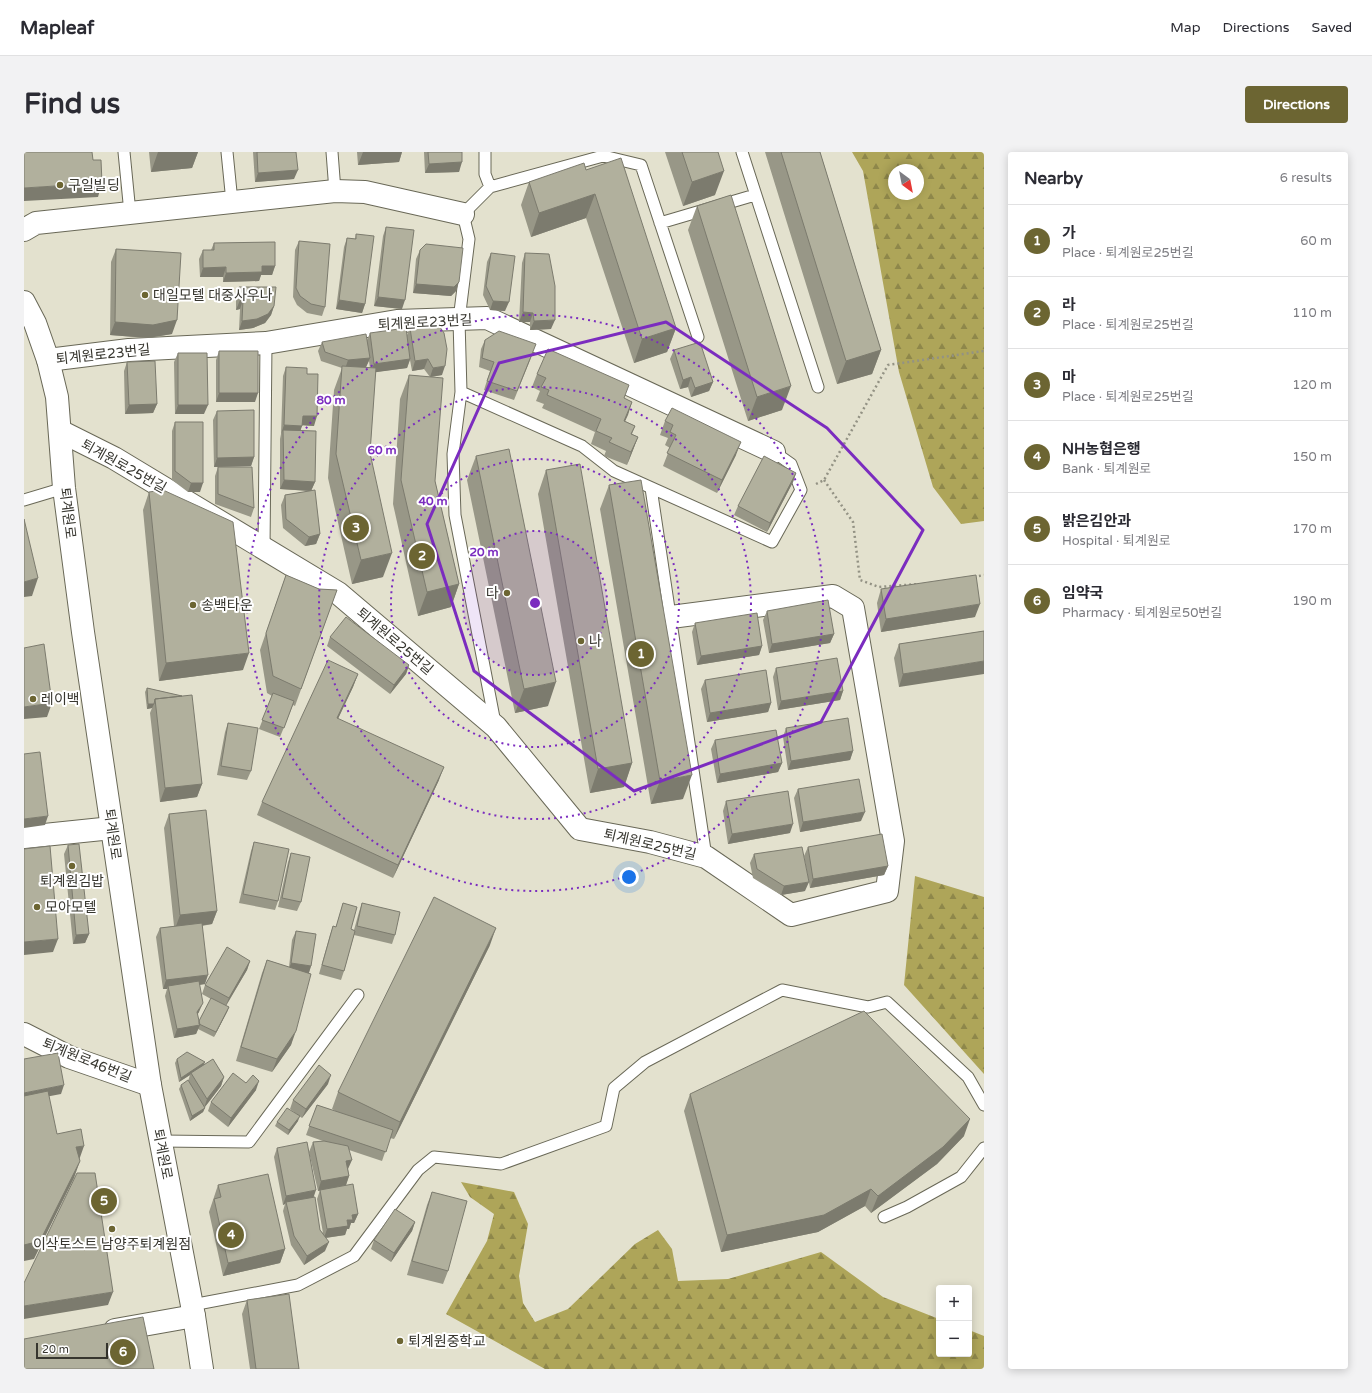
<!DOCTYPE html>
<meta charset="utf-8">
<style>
body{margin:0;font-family:"Varela Round","Noto Sans KR",sans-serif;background:#f2f2f3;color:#2b2b33}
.controls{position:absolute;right:12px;bottom:12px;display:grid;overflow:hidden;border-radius:4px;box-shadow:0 2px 10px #0003}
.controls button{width:36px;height:36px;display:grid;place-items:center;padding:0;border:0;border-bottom:1px solid #e1e1e2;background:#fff;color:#2b2b33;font:20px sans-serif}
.compass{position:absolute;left:864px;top:12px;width:36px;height:36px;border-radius:50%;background:#fff;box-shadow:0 2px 10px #0003;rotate:148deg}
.scale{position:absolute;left:12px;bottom:10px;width:72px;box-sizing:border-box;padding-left:4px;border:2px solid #37362f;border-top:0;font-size:11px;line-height:14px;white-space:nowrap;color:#37362f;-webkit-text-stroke:3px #fff;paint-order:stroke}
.you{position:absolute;left:605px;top:725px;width:14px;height:14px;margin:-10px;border:3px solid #fff;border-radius:50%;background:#1a73e8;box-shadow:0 0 0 6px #1a73e833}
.badge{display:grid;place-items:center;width:26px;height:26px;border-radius:50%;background:#6c6532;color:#fff;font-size:13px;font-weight:700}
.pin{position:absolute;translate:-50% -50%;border:2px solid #fff;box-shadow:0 1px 4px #0006}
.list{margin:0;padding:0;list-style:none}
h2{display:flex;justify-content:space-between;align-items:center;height:52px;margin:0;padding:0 16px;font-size:17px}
h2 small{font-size:13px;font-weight:400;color:#7c7c81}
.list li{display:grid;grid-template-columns:26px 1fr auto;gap:12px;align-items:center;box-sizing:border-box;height:72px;padding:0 16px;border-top:1px solid #e1e1e2}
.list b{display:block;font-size:15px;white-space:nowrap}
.list p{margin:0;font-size:13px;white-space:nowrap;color:#7c7c81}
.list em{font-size:13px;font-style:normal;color:#7c7c81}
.map{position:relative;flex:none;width:960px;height:1217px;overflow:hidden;border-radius:4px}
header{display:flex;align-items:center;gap:24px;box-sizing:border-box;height:56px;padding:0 20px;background:#fff;border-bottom:1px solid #e1e1e2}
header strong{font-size:19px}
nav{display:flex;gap:22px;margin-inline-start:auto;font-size:14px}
.intro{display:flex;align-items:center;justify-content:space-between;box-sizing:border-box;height:96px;padding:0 24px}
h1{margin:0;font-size:28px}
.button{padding:10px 18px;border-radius:4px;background:#6c6532;color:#fff;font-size:14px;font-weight:700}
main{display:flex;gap:24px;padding:0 24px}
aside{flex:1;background:#fff;border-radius:4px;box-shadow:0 2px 10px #0003}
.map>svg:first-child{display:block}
.forest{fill:url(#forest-firs);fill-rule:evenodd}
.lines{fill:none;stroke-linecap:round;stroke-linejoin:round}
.service-casing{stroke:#696857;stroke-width:13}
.minor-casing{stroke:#696857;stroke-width:24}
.tertiary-casing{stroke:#696857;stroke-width:24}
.path{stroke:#939284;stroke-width:2.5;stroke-dasharray:2 3;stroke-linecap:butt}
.service{stroke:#fff;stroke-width:11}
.minor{stroke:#fff;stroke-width:22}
.tertiary{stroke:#fff;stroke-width:22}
.wall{fill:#989787;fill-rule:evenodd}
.shaded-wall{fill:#7c7b6e}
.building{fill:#b1b09d;stroke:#7c7b6e}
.marked{fill:none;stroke:#7b2cbf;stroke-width:3;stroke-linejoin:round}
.ring{fill:none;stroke:#7b2cbf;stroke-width:2;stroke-dasharray:2 4}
.poi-dot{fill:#6c6532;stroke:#fff;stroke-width:1.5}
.labels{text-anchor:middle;stroke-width:4;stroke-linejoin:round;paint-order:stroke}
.poi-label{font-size:14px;fill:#37362f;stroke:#fff;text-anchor:start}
.street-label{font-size:14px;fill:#37362f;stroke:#fff}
.centre{fill:#7b2cbf;stroke:#fff;stroke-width:2}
.ring-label{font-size:12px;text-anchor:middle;font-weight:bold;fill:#7b2cbf;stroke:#fff;stroke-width:4;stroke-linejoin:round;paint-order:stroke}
</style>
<header>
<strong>Mapleaf</strong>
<nav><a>Map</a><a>Directions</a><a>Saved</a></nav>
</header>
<div class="intro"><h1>Find us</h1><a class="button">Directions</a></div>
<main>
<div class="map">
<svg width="960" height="1217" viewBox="0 0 960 1217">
<defs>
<pattern id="forest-firs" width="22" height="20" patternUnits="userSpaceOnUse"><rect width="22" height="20" fill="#aea559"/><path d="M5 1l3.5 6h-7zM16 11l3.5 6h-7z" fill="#8e874a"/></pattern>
</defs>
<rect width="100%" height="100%" fill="#e3e1ce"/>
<!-- forest -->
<path class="forest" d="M828 0H960V369L937 372 909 335 875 220 839 19ZM870 18H894V42H870Z
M891 724 960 745V922L880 833Z
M437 1030 490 1040 504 1072 495 1124 499 1151 511 1170 544 1157 611 1092 634 1078 648 1097 654 1129 704 1127 797 1100 859 1145 915 1167V1202H945V1178L960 1184V1217H521L422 1162 463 1089 470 1062 446 1045Z"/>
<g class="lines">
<!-- service casing -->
<g class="service-casing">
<path id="service" d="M100 0 106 61
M203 0 208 50
M308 0 311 39
M461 0V22L466 35
M718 0 794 235
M636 71 731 43
M674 185 617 13 579 4 466 35 439 62 445 87 435 168 437 240 558 294 590 319 748 390 777 338 767 312 750 300
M437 240 429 302 431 363 471 571
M627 336 682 705
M0 348 40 336
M240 397 242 191
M137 989 225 990 334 843
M860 1065 883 1055 937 1025 960 996
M168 1153 274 1133 330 1104 394 1018 410 1005 477 1012 582 974 590 936 621 910 758 838 844 855 863 850 944 925 960 953"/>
</g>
<!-- minor casing -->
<g class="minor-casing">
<path id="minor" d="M0 78 12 71 311 39 341 40 439 62
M24 208 105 198 242 191 373 169 463 166 750 300
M36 279 90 306 314 441 472 575 556 677 626 690 682 705 767 763 863 739 869 689 829 456 809 444 647 465
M0 685 88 676
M0 882 45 905 126 933
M91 1178 170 1164"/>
</g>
<!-- tertiary casing -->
<g class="tertiary-casing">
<path id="tertiary" d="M0 150 11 171 24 208 33 245 40 336 59 480 126 933 170 1164 178 1217"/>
</g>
<!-- path -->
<path class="path" d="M800 328 829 370 836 428 855 435 894 432
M792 332 800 328 864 213 960 199
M950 425 960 423"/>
<!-- service -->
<use href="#service" class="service"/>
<!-- minor -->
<use href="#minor" class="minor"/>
<!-- tertiary -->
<use href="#tertiary" class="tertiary"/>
</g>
<!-- wall -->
<path class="wall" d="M125 0H174L168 16 127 20Z
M229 0H272L270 27 231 30Z
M333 0H378L375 10 334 13Z
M400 0H438L435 20 401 21Z
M641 0H694L691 43 659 54Z
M741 0H796L857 198 848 222 813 232Z
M562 18 652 176 643 200 610 211 562 66 507 85 497 53 505 30Z
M673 54 758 258 724 269 664 78Z
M362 75 378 157 350 154 359 84Z
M332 82 341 152 338 161 312 157 320 95 323 86 331 87Z
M275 89 301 155 298 164 283 161 273 153 269 145 271 98Z
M190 91 251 114 248 123H237L235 129 199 130V125H176L175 107 179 98H187Z
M92 97 148 182 124 186 86 183 87 110Z
M396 98 432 139 427 144 389 141 392 107Z
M467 101 481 159 466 158 459 143 463 110Z
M501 101 527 177 506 178V170H495L498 111Z
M215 135 250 154 247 163 241 171 229 176 215 178 216 157 212 158V145Z
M386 176 418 223 407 225 411 329 435 432 427 455 394 464 369 352 376 247 385 223 406 225 400 217 388 219 386 208 383 216 351 220 346 301 359 425 328 432 304 326 310 238 318 216 297 209 294 199 298 190 343 188 346 181 383 183ZM345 209 346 216 337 215H342Z
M461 188 509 201 490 248 460 238 466 219 455 215 457 197Z
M650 198 689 230 685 239 667 245 664 235 656 237 646 207Z
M195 199 231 250H192V208Z
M154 201 180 262H151L150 210Z
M103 210 133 252 129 261 101 262 100 219Z
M262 215 283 222 290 274 278 273 276 279 291 330 287 339 296 382 292 392 281 394 259 376 257 353 261 343 286 339 256 337V287L257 282 259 224Z
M513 222 600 247 608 250 601 269 611 274 608 282 614 285 609 298 603 313 580 304 582 299 567 292 571 280 518 256 520 252 512 249 516 239 508 235Z
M193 259 230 305 227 314 190 315 189 268Z
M641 269 712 303 693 341 639 314 646 296 641 293 644 286 636 283Z
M151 270 176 340H164L148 328V279Z
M452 304 524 554 491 561 443 328Z
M194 315 230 356 227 365 191 352V324Z
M522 318 608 611 600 635 566 641 514 342Z
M772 321 769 330 743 380 710 363 714 354Z
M585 333 659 647 627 652 576 357Z
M125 340 219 518 135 529 119 358Z
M262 423 295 437 313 438 271 554 269 553 256 585 235 577 248 544 243 541 236 498Z
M857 437 951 465 857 480 853 451Z
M743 459 810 482 806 491 745 501 739 468Z
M671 471 738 494 735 503 673 513 668 480Z
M960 479 875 535 870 506 875 492Z
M306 485 385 513 382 522 366 542 303 494Z
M752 516 819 539 816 548 754 558 749 525Z
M334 522 329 535 314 567 415 628 369 726 233 663 238 650Z
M681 528 747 551 744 560 683 570 677 537Z
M123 536 158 544 178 632 173 645 136 650 126 561 128 556 123 557 121 540Z
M204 571 227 619 223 628 193 623 201 580Z
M762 576 829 599 826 608 764 618 759 585Z
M691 588 758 611 754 620 693 631 687 597Z
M774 637 837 669 776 680 770 646Z
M702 649 766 681 704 692 699 659Z
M145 662 193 759 188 772 178 774 181 832 175 833V860L173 863 175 869 187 847 178 842 181 833 226 809 223 818 202 854 205 855 203 860 190 885 174 877 172 882 150 886 141 844 143 837H139L132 785 136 776 150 774 140 676Z
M230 690 254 749 251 758 215 751 227 699Z
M44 693 65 782 61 791 49 792 40 702Z
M784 695 864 714 860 723 786 736 780 704Z
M267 701 277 750 273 759 254 755 264 710Z
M730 702 781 739 757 743 729 726 726 711Z
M319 751 327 777 330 778 335 760 338 751 371 783 368 792 330 783 320 819 317 828 295 822 306 783 309 774 312 775Z
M272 779 287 814 285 821 267 893 248 920 212 909 238 821 243 808 265 815 268 788Z
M466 793 370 987 366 986 358 1009 325 998 324 1017 325 1024 322 1033 334 1062 330 1071H327L325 1077H323L321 1083 302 1086 301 1099 280 1113 267 1093 259 1059 261 1052 259 1053 250 1005 253 996 290 1045 296 1078 299 1081 293 1047 296 1038 294 1039 285 1000 289 990 299 989 282 983 293 953 313 960 308 957 314 940Z
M153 907 180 913 200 925 197 934 181 955 179 960 166 969 155 937 157 933 164 929 166 923 155 930 151 911Z
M222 931 232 938 204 975 184 959 187 950Z
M304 932 278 966 266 957 269 948Z
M666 942 940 984 913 1012 847 1061 841 1054 794 1080 697 1100 660 959Z
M274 969 264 983 251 974 253 970Z
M194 1033 261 1097 256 1111 199 1124 185 1060Z
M408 1040 424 1119 419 1132 383 1123 403 1053Z
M391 1070 388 1079 367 1110 347 1097 350 1088Z
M223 1148 275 1217H226L218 1162Z"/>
<!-- shaded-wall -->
<path class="shaded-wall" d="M134 0H174L168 16 127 20Z
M339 0H378L375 10 334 13Z
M438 10 435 20 401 21 405 12Z
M274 18 270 27 231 30 234 21Z
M700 19 691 43 659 54 668 30Z
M78 31 74 45 0 49V36Z
M571 42 562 66 507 85 515 61Z
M238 114H251L248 123H237L235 129 199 130 202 121Z
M202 115 199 125H176L179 116Z
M435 130 432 139 427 144 389 141 392 132Z
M354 145 381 148 378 157 350 154Z
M216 148H219L216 157 212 158Z
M315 148 341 152 338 161 312 157Z
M469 149 485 150 481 159 466 158Z
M250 154 247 163 241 171 229 176 215 178 218 169Z
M499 160 509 161 506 170H495Z
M153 168 148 182 124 186 86 183 91 170Z
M531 168 527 177 506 178 510 169Z
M652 176 643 200 610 211 618 187Z
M857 198 848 222 813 232 822 209Z
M346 206 342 215 321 217 324 208Z
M386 207 383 216 346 221 350 212Z
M404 207 400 217 388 219 391 209Z
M421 214 418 223 406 225 409 216Z
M667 225 664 235 656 237 659 228Z
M689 230 685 239 667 245 671 236Z
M767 234 758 258 724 269 733 245Z
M195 241H234L231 250H192Z
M608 250 604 263 595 282 600 269Z
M133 252 129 261 101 262 105 253Z
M154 253H184L180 262H151Z
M279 264H293L290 274 275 273Z
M260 273 278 274 275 283 259 278 257 282Z
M614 285 609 298 603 313 607 300Z
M717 290 712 303 693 341 698 328Z
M230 305 227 314 190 315 193 306Z
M772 321 769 330 743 380 746 371Z
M260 328 291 330 287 339 256 337Z
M167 331H179L176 340H164Z
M296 382 292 392 281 394 285 385Z
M368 401 359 425 328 432 337 408Z
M14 426 8 444 0 445V430Z
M435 432 427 455 394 464 403 440Z
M956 452 951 465 857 480 862 467Z
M810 482 806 491 745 501 748 492Z
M738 494 735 503 673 513 677 504Z
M225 501 219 518 135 529 142 511Z
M960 509V522L875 535 879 522Z
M385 513 382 522 366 542 370 533Z
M334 522 329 535 308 579 313 566Z
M532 530 524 554 491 561 500 537Z
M819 539 816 548 754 558 757 549Z
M28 551 23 565 0 567V555Z
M747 551 744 560 683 570 686 561Z
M124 552H130L128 556 123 557Z
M829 599 826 608 764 618 767 609Z
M608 611 600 635 566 641 574 617Z
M758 611 754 620 693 631 696 622Z
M420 615 415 628 369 726 374 713Z
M668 623 659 647 627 652 636 629Z
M178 632 173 645 136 650 141 636Z
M841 660 837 669 776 680 779 670Z
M24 664 21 673 0 676V667Z
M769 672 766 681 704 692 708 682Z
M864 714 860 723 786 736 789 727Z
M785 730 781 739 757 743 760 734Z
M193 759 188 772 151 777 156 763Z
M472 776 466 793 370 987 376 970Z
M65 782 61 791 49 792 52 783Z
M34 787 29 800 0 803V790Z
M226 809 223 818 201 855 205 846Z
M267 811 287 814 284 823 264 820Z
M184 823 181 832 145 837 144 834 143 837H139L142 828Z
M179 851 175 860 169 869 173 860Z
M205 855 203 860 190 885 192 880Z
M176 873 172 882 150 886 153 877Z
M272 879 267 893 248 920 253 907Z
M181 910 179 915 167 921 166 923 155 930 157 926Z
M307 923 304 932 278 966 282 957Z
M200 925 197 934 180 956 183 947Z
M235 929 232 938 204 975 207 966Z
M40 933 37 942 0 949V941Z
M181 956 179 960 166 969 168 964Z
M276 964 274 969 264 983 265 978Z
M946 967 940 984 913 1012 847 1061 854 1044Z
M60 994 54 1011 52 995Z
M328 1008 324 1017 319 1018 322 1009Z
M56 1009 50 1026 10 1107 0 1109V1093Z
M325 1024 322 1033 294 1039 297 1029Z
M847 1037 841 1054 794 1080 697 1100 703 1083Z
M292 1038 289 1047 262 1050 261 1052 259 1053 262 1044Z
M334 1062 330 1071H327L325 1077H323L321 1083 300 1086 303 1077 323 1068 328 1063Z
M391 1070 388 1079 367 1110 370 1101Z
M305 1090 301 1099 280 1113 283 1104Z
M261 1097 256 1111 199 1124 204 1111Z
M89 1140 84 1153 0 1167V1154Z"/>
<!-- building -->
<path class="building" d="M0 0H68L69 8H77L78 31 0 36Z
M233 0H272L274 18 234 21Z
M404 0H438V10L405 12Z
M658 0H694L700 19 668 30Z
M757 0H796L857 198 822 209Z
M597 6 652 176 618 187 571 42 515 61 505 30 560 11 562 18Z
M707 43 767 234 733 245 673 54Z
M362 75 390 78 381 148 354 145Z
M332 82 350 84 341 152 315 148 323 86 332 87Z
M275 89 306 92 301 155 287 152 276 144 272 136Z
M251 90V114H238V120L202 121V115L179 116V98H190V91Z
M402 92 439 96 435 130 430 135 392 132 396 98Z
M92 97 157 101 153 168 129 173 91 170Z
M467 101 491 104 485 150 469 149 462 134Z
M501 101 525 102 531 134V168L510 169 509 161 499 160Z
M215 135H252L250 154 244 162 233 167 218 169 219 148H216Z
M414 172 420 181 423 197 421 214 409 216 404 207 391 209 386 176Z
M382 176 386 207 350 212 346 181Z
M475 179 512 192 493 239 463 229 470 210 458 206 461 188Z
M342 182 346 206 324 208 301 200 298 190Z
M676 190 689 230 671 236 667 225 659 228 650 198Z
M524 197 605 233 600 246 608 250 600 269 611 274 607 282 614 285 607 300 585 290 588 286 572 279 577 267 523 243 525 238 517 235 522 226 513 222Z
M195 199H234V241H195Z
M154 201H183L184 253H154Z
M131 209 133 252 105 253 103 210Z
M318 214 352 216 346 301 368 401 337 408 312 302Z
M262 215 283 216V222H294L293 264H279L278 274 260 273Z
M385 223 419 226 411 329 435 432 403 440 377 328Z
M648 256 717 290 698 328 643 301 652 283 646 280 649 273 641 269Z
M230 258V305L193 306V259Z
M151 270H179V331H167L151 319Z
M259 278 292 279 291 330 260 328Z
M485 297 532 530 500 537 452 304Z
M740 304 772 321 746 371 714 354Z
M556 312 608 611 574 617 522 318Z
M194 315H228L230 356 194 342Z
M617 328 668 623 636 629 585 333Z
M139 338 209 370 225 501 142 511 125 340Z
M291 338 296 382 285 385 262 367 261 343Z
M0 367 14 426 0 430Z
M262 423 295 437 313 438 277 537 249 524 242 481Z
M952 423 956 452 862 467 857 437Z
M804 448 810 482 748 492 743 459Z
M733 461 738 494 677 504 671 471Z
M322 465 385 513 370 533 306 485Z
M960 479V509L879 522 875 492Z
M20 492 28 551 0 555V496Z
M813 506 819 539 757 549 752 516Z
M304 508 334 522 313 566 420 615 374 713 238 650Z
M742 518 747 551 686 561 681 528Z
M123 536 158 544 131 547 130 552H124Z
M249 541 270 549 260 576 238 568Z
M168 543 178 632 141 636 131 547Z
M824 566 829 599 767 609 762 576Z
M204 571 234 576 227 619 197 614Z
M752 578 758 611 696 622 691 588Z
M16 600 24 664 0 667V602Z
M835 627 841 660 779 670 774 637Z
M764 639 769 672 708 682 702 649Z
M182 658 193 759 156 763 145 662Z
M858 682 864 714 789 727 784 695Z
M230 690 265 697 254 749 219 742Z
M55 692 65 782 52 783 44 693Z
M26 694 34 787 0 790V697Z
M778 695 785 730 760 734 733 717 730 702Z
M267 701 286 705 277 750 258 746Z
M410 745 472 776 376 970 314 940Z
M319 751 333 755 327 777 331 779 320 819 298 813 309 774 312 775Z
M338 751 376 760 371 783 333 774Z
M178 771 184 823 142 828 136 776Z
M272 779 292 782 287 814 267 811Z
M203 795 226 809 205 846 181 833Z
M243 808 287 822 272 879 253 907 217 895Z
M175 829 179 851 173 860 176 873 153 877 144 834Z
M187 846 205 855 192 880 175 872V869Z
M840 859 946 967 919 995 854 1044 847 1037 800 1063 703 1083 666 942Z
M163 900 181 910 157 926 153 907Z
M34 901 40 933 0 941V907Z
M189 907 200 925 183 947 167 921Z
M295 913 307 923 282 957 269 948Z
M209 921 222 931 229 923 235 929 207 966 187 950Z
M164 928 181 956 168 964 157 933Z
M24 939 33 982 57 977 60 994 52 995 56 1009 16 1089 0 1093V944Z
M293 953 369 978 362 1000 285 974Z
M263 956 276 964 265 978 253 970Z
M300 989 324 994 328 1008 322 1009 325 1024 297 1029 289 990Z
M283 990 292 1038 262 1044 253 996Z
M53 1021H71L89 1140 0 1154V1131Z
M244 1022 261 1097 204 1111 190 1047 197 1045 194 1033Z
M329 1032 334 1062 328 1063 329 1068H323L324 1074 303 1077 296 1038Z
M408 1040 443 1049 424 1119 388 1109Z
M291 1045 296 1078 305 1090 283 1104 270 1084 262 1050Z
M371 1057 391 1070 370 1101 350 1088Z
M265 1142 275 1217H232L223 1148Z
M119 1165 130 1217H0V1187Z"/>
<!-- marked area -->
<path class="marked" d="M642 170 803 276 899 378 797 570 610 639 450 519 403 372 475 211Z"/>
<!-- distance rings -->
<circle cx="511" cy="451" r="72" fill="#7b2cbf" fill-opacity=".12"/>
<g class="ring">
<circle cx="511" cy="451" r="72"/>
<circle cx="511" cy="451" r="144"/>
<circle cx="511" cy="451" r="216"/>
<circle cx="511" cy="451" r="288"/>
</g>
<!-- markers -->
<g class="poi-dot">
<circle cx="36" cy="33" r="4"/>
<circle cx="121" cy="143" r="4"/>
<circle cx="483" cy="441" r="4"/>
<circle cx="169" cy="453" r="4"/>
<circle cx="557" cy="489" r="4"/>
<circle cx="9" cy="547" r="4"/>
<circle cx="48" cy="714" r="4"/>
<circle cx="13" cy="755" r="4"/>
<circle cx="88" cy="1077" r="4"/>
<circle cx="376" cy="1189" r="4"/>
</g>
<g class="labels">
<!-- poi labels -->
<g class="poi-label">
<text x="44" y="38">구일빌딩</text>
<text x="129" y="148">대일모텔 대중사우나</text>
<text x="475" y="446" text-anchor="end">다</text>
<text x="177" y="458">송백타운</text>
<text x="565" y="494">나</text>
<text x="17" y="552">레이백</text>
<text x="48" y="734" text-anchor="middle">퇴계원김밥</text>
<text x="21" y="760">모아모텔</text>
<text x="88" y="1097" text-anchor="middle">이삭토스트 남양주퇴계원점</text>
<text x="384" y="1194">퇴계원중학교</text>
</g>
<!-- street labels -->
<g class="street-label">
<text transform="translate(401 170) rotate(-3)" y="5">퇴계원로23번길</text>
<text transform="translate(79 202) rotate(-6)" y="5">퇴계원로23번길</text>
<text transform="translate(100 314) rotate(29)" y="5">퇴계원로25번길</text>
<text transform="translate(44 361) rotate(83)" y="5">퇴계원로</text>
<text transform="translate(371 489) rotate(40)" y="5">퇴계원로25번길</text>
<text transform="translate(89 682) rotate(82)" y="5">퇴계원로</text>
<text transform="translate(626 692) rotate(13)" y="5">퇴계원로25번길</text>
<text transform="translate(63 908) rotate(22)" y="5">퇴계원로46번길</text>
<text transform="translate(139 1002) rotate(79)" y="5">퇴계원로</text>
</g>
</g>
<circle cx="511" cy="451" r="6" class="centre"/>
<g class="ring-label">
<text x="307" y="252">80 m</text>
<text x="358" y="302">60 m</text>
<text x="409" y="353">40 m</text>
<text x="460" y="404">20 m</text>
</g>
</svg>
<div class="controls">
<button>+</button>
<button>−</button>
</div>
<svg class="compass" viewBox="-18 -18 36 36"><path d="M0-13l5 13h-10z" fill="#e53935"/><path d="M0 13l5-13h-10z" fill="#7c7c81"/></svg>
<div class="scale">20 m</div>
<div class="you"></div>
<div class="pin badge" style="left:617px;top:502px">1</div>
<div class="pin badge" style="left:398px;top:404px">2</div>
<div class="pin badge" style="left:332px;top:376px">3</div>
<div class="pin badge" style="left:207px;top:1083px">4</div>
<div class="pin badge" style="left:80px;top:1049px">5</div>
<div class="pin badge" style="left:99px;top:1200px">6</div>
</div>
<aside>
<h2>Nearby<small>6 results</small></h2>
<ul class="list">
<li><span class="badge">1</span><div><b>가</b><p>Place · 퇴계원로25번길</p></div><em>60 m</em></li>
<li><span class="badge">2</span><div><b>라</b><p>Place · 퇴계원로25번길</p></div><em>110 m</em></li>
<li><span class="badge">3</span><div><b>마</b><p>Place · 퇴계원로25번길</p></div><em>120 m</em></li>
<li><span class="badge">4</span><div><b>NH농협은행</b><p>Bank · 퇴계원로</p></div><em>150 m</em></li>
<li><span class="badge">5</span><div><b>밝은김안과</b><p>Hospital · 퇴계원로</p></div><em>170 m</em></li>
<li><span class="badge">6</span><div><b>임약국</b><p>Pharmacy · 퇴계원로50번길</p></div><em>190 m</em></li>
</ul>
</aside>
</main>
